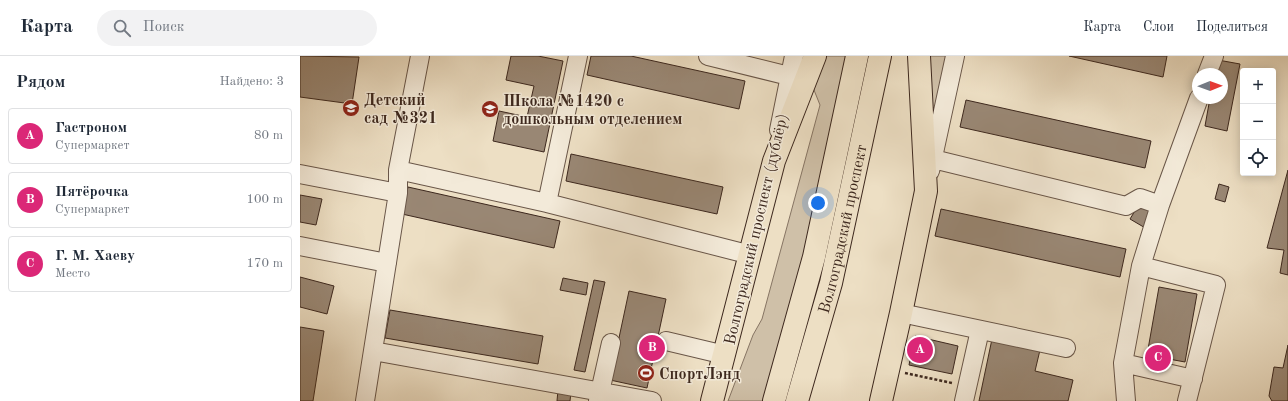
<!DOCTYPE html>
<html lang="ru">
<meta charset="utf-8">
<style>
body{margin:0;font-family:"Old Standard TT",serif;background:#f2f2f3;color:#1f2937}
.controls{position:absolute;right:12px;top:12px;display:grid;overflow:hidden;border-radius:4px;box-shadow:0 2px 10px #0003}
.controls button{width:36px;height:36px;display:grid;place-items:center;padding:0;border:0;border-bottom:1px solid #e0e1e3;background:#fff;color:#1f2937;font:20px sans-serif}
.compass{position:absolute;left:892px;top:12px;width:36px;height:36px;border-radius:50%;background:#fff;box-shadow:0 2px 10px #0003;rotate:89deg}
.you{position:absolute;left:518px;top:147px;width:14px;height:14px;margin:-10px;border:3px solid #fff;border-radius:50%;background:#1a73e8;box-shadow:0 0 0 6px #1a73e833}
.badge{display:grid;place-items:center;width:26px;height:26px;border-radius:50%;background:#db2777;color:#fff;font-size:13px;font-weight:700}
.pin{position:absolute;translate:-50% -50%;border:2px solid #fff;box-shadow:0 1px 4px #0006}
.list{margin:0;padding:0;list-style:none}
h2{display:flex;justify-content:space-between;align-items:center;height:52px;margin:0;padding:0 16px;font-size:17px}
h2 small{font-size:13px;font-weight:400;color:#747a83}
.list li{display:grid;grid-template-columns:26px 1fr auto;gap:12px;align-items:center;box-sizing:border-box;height:56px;margin:0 8px 8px;padding:0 8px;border:1px solid #e0e1e3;border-radius:4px}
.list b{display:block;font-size:15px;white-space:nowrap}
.list p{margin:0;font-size:13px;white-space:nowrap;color:#747a83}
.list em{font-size:13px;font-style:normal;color:#747a83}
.icon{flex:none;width:22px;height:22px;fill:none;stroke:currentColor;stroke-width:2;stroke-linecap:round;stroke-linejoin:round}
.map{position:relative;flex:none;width:988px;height:345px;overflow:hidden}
header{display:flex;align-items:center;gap:24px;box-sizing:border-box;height:56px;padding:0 20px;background:#fff;border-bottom:1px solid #e0e1e3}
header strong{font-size:19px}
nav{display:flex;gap:22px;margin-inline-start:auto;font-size:14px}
.search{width:280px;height:36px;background:#f2f2f3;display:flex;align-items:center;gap:10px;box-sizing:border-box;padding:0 14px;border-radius:22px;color:#747a83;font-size:15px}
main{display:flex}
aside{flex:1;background:#fff}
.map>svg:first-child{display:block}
.green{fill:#cfc0a8;stroke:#867463}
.building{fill:#998774;stroke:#3d281e}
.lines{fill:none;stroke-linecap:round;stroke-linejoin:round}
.minor-casing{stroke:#695648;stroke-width:20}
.major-casing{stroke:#3d281e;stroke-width:24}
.path{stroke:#3d281e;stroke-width:2.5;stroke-dasharray:3 2;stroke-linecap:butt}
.minor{stroke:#f3ead9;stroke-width:18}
.major{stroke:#eddfc4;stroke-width:22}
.labels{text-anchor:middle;stroke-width:3;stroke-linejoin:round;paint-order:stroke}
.poi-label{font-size:16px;font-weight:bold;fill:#3d281e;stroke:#f3ead9;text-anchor:start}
.street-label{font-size:16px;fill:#3d281e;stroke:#f3ead9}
</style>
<header>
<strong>Карта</strong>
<div class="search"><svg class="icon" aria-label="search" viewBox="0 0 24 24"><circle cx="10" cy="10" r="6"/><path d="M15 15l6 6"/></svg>Поиск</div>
<nav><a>Карта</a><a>Слои</a><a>Поделиться</a></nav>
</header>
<main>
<aside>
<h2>Рядом<small>Найдено: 3</small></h2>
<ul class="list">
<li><span class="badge">A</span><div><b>Гастроном</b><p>Супермаркет</p></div><em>80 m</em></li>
<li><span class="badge">B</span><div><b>Пятёрочка</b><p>Супермаркет</p></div><em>100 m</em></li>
<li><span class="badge">C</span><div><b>Г. М. Хаеву</b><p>Место</p></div><em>170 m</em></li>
</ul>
</aside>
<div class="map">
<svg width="988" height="345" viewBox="0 0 988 345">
<rect width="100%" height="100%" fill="#eddfc4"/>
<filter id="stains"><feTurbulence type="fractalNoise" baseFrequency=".005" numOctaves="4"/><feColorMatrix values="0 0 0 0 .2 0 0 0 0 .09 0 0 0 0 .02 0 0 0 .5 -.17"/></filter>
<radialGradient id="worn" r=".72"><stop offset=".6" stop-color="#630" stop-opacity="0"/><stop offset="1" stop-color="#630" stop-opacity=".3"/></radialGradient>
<!-- green -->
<path class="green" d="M520 0H550L493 247 463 345H428L453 279 462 263 520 49 512 29Z
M624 0H648L637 51 628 53Z"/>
<!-- building -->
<path class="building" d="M0 0 59 1 52 48 0 41Z
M211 0H238L263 5 244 96 193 85 199 55 227 61 234 30 206 24Z
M291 0H331L445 25 439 53 287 19Z
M769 0H867L863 21Z
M918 4 940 8 927 75 905 70 910 42H922V18H915Z
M666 44 851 85 845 112 660 71Z
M271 98 423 131 417 158 266 125Z
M988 114V219L980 217 984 194 967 192Z
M919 128 929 131 925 146 915 143Z
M108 131 260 165 254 192 102 158Z
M0 139 22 143 16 169 0 166Z
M841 145 857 154 847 173 830 163Z
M641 153 826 193 820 221 635 180Z
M0 221 34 230 27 258 0 251Z
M263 222 288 227 286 239 260 234Z
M294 224 305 226 285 316 274 314Z
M859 231 897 238 885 306 847 299Z
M329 235 366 243 347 332 310 324Z
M90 254 243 280 238 308 85 282Z
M0 271 24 275 13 345H0Z
M615 280 658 290 652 318 609 309Z
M692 283 740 294 735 315 773 324 768 345H679Z
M988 289V345H972L969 340 974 311 983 312Z
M258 334 271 336 270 345H257Z"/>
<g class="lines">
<!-- minor casing -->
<g class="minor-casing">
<path id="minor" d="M278 0 247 147 451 199
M408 0 489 20
M907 18 914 0
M479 74 494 0
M633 103 826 150 840 142 860 149
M98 114 120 0
M630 115 655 0
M0 118 98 137
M0 190 87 207
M841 210 916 229 887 345
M601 257 766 292
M366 285 425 299
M73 295 352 345
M823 307 893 323
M65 345 98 137V114L247 147
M298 345 311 287
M664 345 680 274
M826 345 823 307 841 210 860 149 899 42"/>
</g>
<!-- major casing -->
<g class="major-casing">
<g id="major">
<path d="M412 345 474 105 515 0"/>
<path d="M474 345 514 201 557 0"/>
<path id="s1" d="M497 345 531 227 580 0"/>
<path d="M581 345 601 257 626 135 619 0"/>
</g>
</g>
<!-- path -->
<path class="path" d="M605 317 652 327"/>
<!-- minor -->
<use href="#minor" class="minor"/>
<!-- major -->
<use href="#major" class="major"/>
</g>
<!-- icons -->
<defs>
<g id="school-disc" transform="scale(0.9)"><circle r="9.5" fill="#8f2418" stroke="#f3ead9"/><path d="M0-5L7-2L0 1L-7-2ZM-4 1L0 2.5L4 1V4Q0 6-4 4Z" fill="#fff"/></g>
<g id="stadium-disc" transform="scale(0.9)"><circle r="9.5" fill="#8f2418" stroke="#f3ead9"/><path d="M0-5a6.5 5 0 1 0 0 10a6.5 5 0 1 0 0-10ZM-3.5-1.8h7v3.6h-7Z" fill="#fff"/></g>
</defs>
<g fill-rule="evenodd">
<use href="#school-disc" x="51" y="52"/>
<use href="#school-disc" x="190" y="53"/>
<use href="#stadium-disc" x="346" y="317"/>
</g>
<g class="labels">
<!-- poi labels -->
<g class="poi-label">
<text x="64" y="49">Детский<tspan x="64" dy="18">сад №321</tspan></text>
<text x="203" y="50">Школа №1420 с<tspan x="203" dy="18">дошкольным отделением</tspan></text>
<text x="359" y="323">СпортЛэнд</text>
</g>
<!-- street labels -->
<g class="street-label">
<text transform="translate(455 173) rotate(-77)" y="6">Волгоградский проспект (дублёр)</text>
<text dy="6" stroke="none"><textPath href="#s1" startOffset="178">Волгоградский проспект</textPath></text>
</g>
</g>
<rect width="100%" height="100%" filter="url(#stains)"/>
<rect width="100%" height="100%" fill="url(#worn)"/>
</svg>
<div class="controls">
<button>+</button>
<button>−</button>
<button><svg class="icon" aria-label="locate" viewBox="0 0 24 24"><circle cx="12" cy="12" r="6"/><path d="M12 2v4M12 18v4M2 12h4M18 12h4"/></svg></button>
</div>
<svg class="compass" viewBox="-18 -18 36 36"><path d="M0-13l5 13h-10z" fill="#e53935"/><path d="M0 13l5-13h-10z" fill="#747a83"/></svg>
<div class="you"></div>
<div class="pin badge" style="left:620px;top:294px">A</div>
<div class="pin badge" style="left:352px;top:292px">B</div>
<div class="pin badge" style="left:858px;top:302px">C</div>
</div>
</main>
